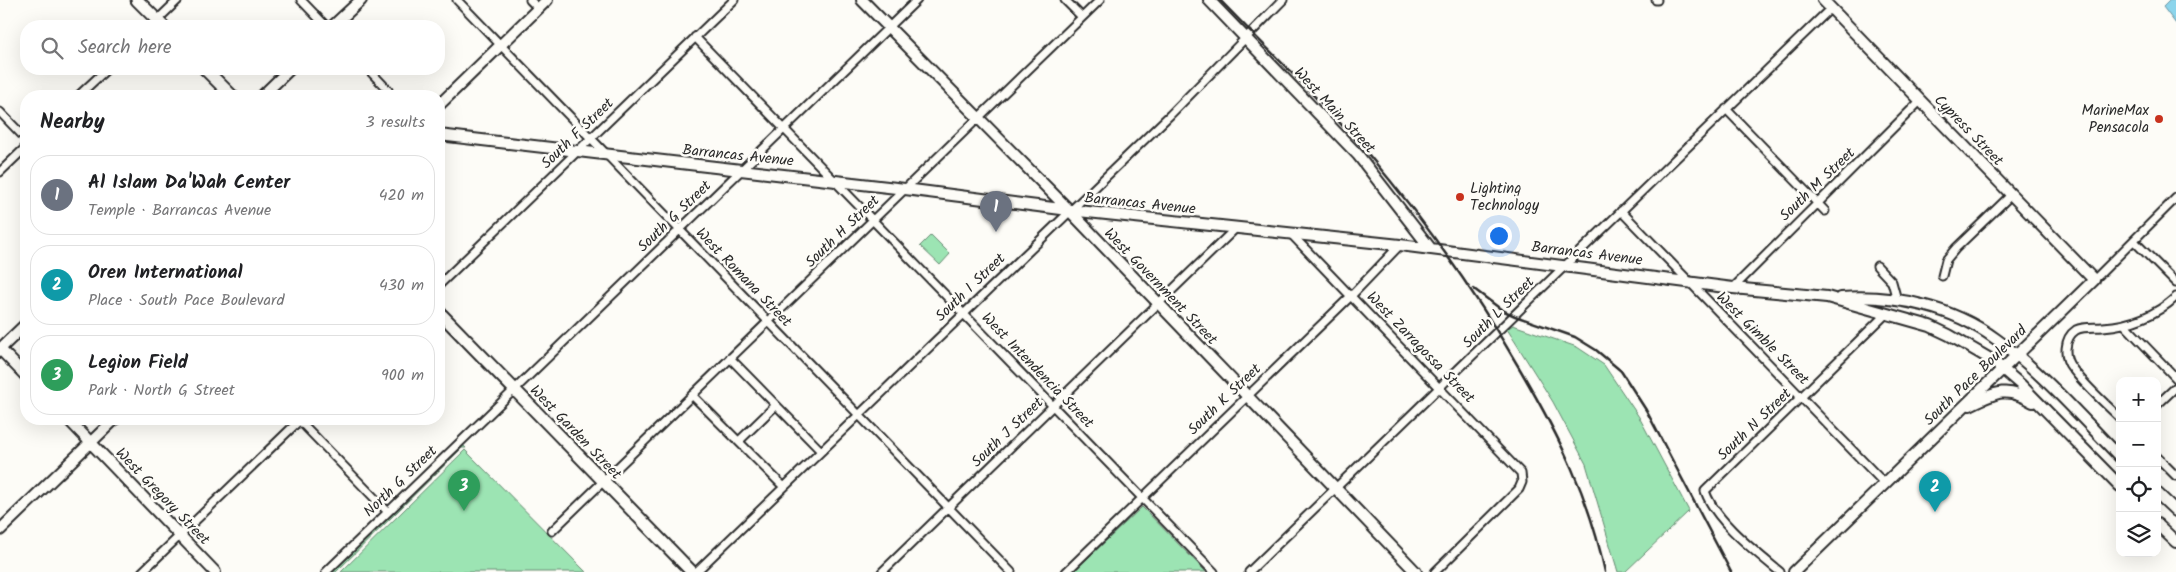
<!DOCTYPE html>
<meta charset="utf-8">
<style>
body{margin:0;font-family:Kalam,sans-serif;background:#f6f6f6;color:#202124}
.controls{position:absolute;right:15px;bottom:15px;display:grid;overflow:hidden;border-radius:10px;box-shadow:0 5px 20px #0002}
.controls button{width:45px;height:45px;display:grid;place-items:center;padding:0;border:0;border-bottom:1px solid #e0e0e0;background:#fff;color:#202124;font:25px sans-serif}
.you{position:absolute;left:1498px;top:235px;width:18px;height:18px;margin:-12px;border:4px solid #fff;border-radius:50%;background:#1a73e8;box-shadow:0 0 0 8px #1a73e833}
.badge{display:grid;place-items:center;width:32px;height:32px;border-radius:50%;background:#c8321e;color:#fff;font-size:16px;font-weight:700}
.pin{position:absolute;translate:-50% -41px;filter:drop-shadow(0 1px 2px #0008)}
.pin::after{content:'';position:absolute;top:26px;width:18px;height:15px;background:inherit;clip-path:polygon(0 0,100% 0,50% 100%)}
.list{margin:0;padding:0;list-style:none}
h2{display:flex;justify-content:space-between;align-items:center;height:65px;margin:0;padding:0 20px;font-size:21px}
h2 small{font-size:16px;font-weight:400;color:#757577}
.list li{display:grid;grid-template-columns:32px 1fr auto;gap:15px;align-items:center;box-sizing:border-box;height:80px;margin:0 10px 10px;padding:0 10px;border:1px solid #e0e0e0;border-radius:20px}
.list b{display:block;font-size:19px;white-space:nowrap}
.list p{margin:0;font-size:16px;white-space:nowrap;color:#757577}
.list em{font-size:16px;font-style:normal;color:#757577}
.icon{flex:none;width:28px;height:28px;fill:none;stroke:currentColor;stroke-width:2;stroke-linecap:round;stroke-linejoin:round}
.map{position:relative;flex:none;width:2176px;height:572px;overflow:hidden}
.search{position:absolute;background:#fff;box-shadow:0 5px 20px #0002;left:20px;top:20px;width:425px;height:55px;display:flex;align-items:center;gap:12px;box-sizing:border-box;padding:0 18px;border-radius:20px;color:#757577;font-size:19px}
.panel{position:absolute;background:#fff;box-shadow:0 5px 20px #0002;left:20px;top:90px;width:425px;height:335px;border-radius:20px}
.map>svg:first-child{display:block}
.green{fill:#9ce4b3;stroke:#64886f}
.water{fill:#8cd5ec;stroke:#65919f}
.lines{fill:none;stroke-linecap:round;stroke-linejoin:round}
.street-casing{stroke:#2b2b2b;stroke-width:11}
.secondary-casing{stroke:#2b2b2b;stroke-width:14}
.primary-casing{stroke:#2b2b2b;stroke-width:15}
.street{stroke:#fdfcf7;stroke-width:7}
.secondary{stroke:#fdfcf7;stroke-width:10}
.primary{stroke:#fdfcf7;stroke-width:11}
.rail{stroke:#2b2b2b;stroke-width:2.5}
.poi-dot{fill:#c8321e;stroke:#fdfcf7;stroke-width:2}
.labels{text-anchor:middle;stroke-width:5;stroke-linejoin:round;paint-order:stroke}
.street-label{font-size:15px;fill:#2b2b2b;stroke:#fdfcf7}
.poi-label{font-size:15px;fill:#2b2b2b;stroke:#fdfcf7;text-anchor:end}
</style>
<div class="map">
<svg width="2176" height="572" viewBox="0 0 2176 572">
<rect width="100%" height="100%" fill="#fdfcf7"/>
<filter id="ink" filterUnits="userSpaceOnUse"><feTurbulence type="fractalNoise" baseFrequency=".02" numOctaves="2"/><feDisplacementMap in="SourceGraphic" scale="10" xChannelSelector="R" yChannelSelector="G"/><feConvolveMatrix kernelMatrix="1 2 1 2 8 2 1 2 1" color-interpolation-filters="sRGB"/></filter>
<g filter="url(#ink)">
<!-- green -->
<path class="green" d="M931 235 950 254 940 265 920 246Z
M1513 325 1577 347 1604 365 1639 417 1689 511 1625 572H1618L1586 464 1553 402 1507 329Z
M463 445 466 448H462L336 572H332Z
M465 450 586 572H341Z
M1142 507 1206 572H1073Z"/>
<!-- water -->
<path class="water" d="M2170 0H2176V24L2163 7Z"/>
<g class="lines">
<!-- street casing -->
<g class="street-casing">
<path id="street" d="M301 0 326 26
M457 0 1011 572
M530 0 538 8
M1065 0 1082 17
M1656 0H1657
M151 26 178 0
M695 37 1214 572
M368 69 388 90
M78 96 107 69
M1726 109 1825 211
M0 112 26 139
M0 172 26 147
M1621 211 1885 484
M1292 235 1521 473 1522 482 1519 489 1435 572
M2134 241 2176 283
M1877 266 1892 282 1897 300
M1942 276 1946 260 1956 248 2011 195
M2094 280 2176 198
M439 285 734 0
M1733 288 1920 101
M2125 325 2176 378
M730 358 821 451
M692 395 784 487
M2157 405 2176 387
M2120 418C2104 402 2085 386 2072 368 2063 357 2064 338 2076 330 2084 326 2095 328 2103 327 2131 325 2155 316 2176 297
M298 419 388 512
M739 441 776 405
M2157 457 2176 476
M552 531 1100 0
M142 572 301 419
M326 572 917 0
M696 572 1170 115 1283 0
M882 572 1236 228
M1066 572 1352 295 1400 245
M1249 572 1831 8
M1780 572C1756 552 1715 521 1705 491L1886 314"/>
</g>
<!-- secondary casing -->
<g class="secondary-casing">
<path id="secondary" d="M862 0 1069 210 1416 572
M1209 0 1358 155 1431 249
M333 26 361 0
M262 96 290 69
M439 105 547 0
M439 135 905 189 1069 210 1400 245 1733 288 1827 297 1930 326 1949 335 1992 360 2020 384 2120 486
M1841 298C1894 294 1953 307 1996 339 2041 371 2081 417 2120 457
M0 349 26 376
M0 349 26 324
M1970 405C1996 392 2007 386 2033 402
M68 419 215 572
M2157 493 2176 511
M2157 524 2176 542
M0 530 115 419
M1794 572 2094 280 1823 0"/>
</g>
<!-- primary casing -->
<g class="primary-casing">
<path id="primary" d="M137 0 163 26
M205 69 232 96
M439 312 692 572"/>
</g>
<!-- street -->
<use href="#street" class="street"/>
<!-- secondary -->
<use href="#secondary" class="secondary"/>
<!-- primary -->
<use href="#primary" class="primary"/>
<!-- rail -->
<path class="rail" d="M1220 0C1269 51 1322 101 1369 155 1426 222 1477 295 1521 371 1560 438 1589 496 1605 572
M1474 289 1502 310 1515 316 1575 337 1596 350 1621 371 1646 410 1731 572"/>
</g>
</g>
<!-- markers -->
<g class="poi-dot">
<circle cx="2159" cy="119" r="5"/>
<circle cx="1460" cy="197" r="5"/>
</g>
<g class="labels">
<!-- street labels -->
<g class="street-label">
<text transform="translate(1335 110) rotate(47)" y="5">West Main Street</text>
<text transform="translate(1969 130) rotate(46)" y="5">Cypress Street</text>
<text transform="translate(577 133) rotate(-44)" y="5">South F Street</text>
<text transform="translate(738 155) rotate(6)" y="5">Barrancas Avenue</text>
<text transform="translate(1817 184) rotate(-44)" y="5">South M Street</text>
<text transform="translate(1140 203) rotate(6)" y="5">Barrancas Avenue</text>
<text transform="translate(674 216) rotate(-44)" y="5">South G Street</text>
<text transform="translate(842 231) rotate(-44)" y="5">South H Street</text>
<text transform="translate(1587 253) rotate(7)" y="5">Barrancas Avenue</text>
<text transform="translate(744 277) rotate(46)" y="5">West Romana Street</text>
<text transform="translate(1161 286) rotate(46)" y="5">West Government Street</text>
<text transform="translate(970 287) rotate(-44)" y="5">South I Street</text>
<text transform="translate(1498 312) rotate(-45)" y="5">South L Street</text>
<text transform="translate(1763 338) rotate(45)" y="5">West Gimble Street</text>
<text transform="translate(1421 347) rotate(46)" y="5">West Zarragossa Street</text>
<text transform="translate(1038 370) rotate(46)" y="5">West Intendencia Street</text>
<text transform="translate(1975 375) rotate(-44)" y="5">South Pace Boulevard</text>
<text transform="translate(1224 399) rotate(-44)" y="5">South K Street</text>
<text transform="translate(1754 424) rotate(-44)" y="5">South N Street</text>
<text transform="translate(576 432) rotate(46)" y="5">West Garden Street</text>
<text transform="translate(1007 432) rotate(-44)" y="5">South J Street</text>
<text transform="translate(400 481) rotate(-44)" y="5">North G Street</text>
<text transform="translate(163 496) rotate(46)" y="5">West Gregory Street</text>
</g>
<!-- poi labels -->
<g class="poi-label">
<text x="2149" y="115">MarineMax<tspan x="2149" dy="17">Pensacola</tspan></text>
<text x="1470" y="193" text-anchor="start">Lighting<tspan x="1470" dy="17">Technology</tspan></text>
</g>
</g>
</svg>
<div class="controls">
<button>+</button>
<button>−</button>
<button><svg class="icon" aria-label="locate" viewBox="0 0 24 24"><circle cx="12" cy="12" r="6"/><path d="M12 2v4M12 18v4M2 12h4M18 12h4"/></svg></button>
<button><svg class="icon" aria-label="layers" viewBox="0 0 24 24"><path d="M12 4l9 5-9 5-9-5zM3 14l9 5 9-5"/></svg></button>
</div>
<div class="you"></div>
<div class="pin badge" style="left:996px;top:232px;background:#6b7280">1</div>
<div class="pin badge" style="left:1935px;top:512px;background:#0f9aa8">2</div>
<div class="pin badge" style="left:464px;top:511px;background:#2e9e5b">3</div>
<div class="search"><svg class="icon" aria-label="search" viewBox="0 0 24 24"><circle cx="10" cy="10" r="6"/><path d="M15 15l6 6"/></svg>Search here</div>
<section class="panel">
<h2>Nearby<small>3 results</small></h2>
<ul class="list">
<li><span class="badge" style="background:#6b7280">1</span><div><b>Al Islam Da'Wah Center</b><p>Temple · Barrancas Avenue</p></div><em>420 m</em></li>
<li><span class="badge" style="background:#0f9aa8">2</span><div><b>Oren International</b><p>Place · South Pace Boulevard</p></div><em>430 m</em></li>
<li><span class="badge" style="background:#2e9e5b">3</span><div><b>Legion Field</b><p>Park · North G Street</p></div><em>900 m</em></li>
</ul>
</section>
</div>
